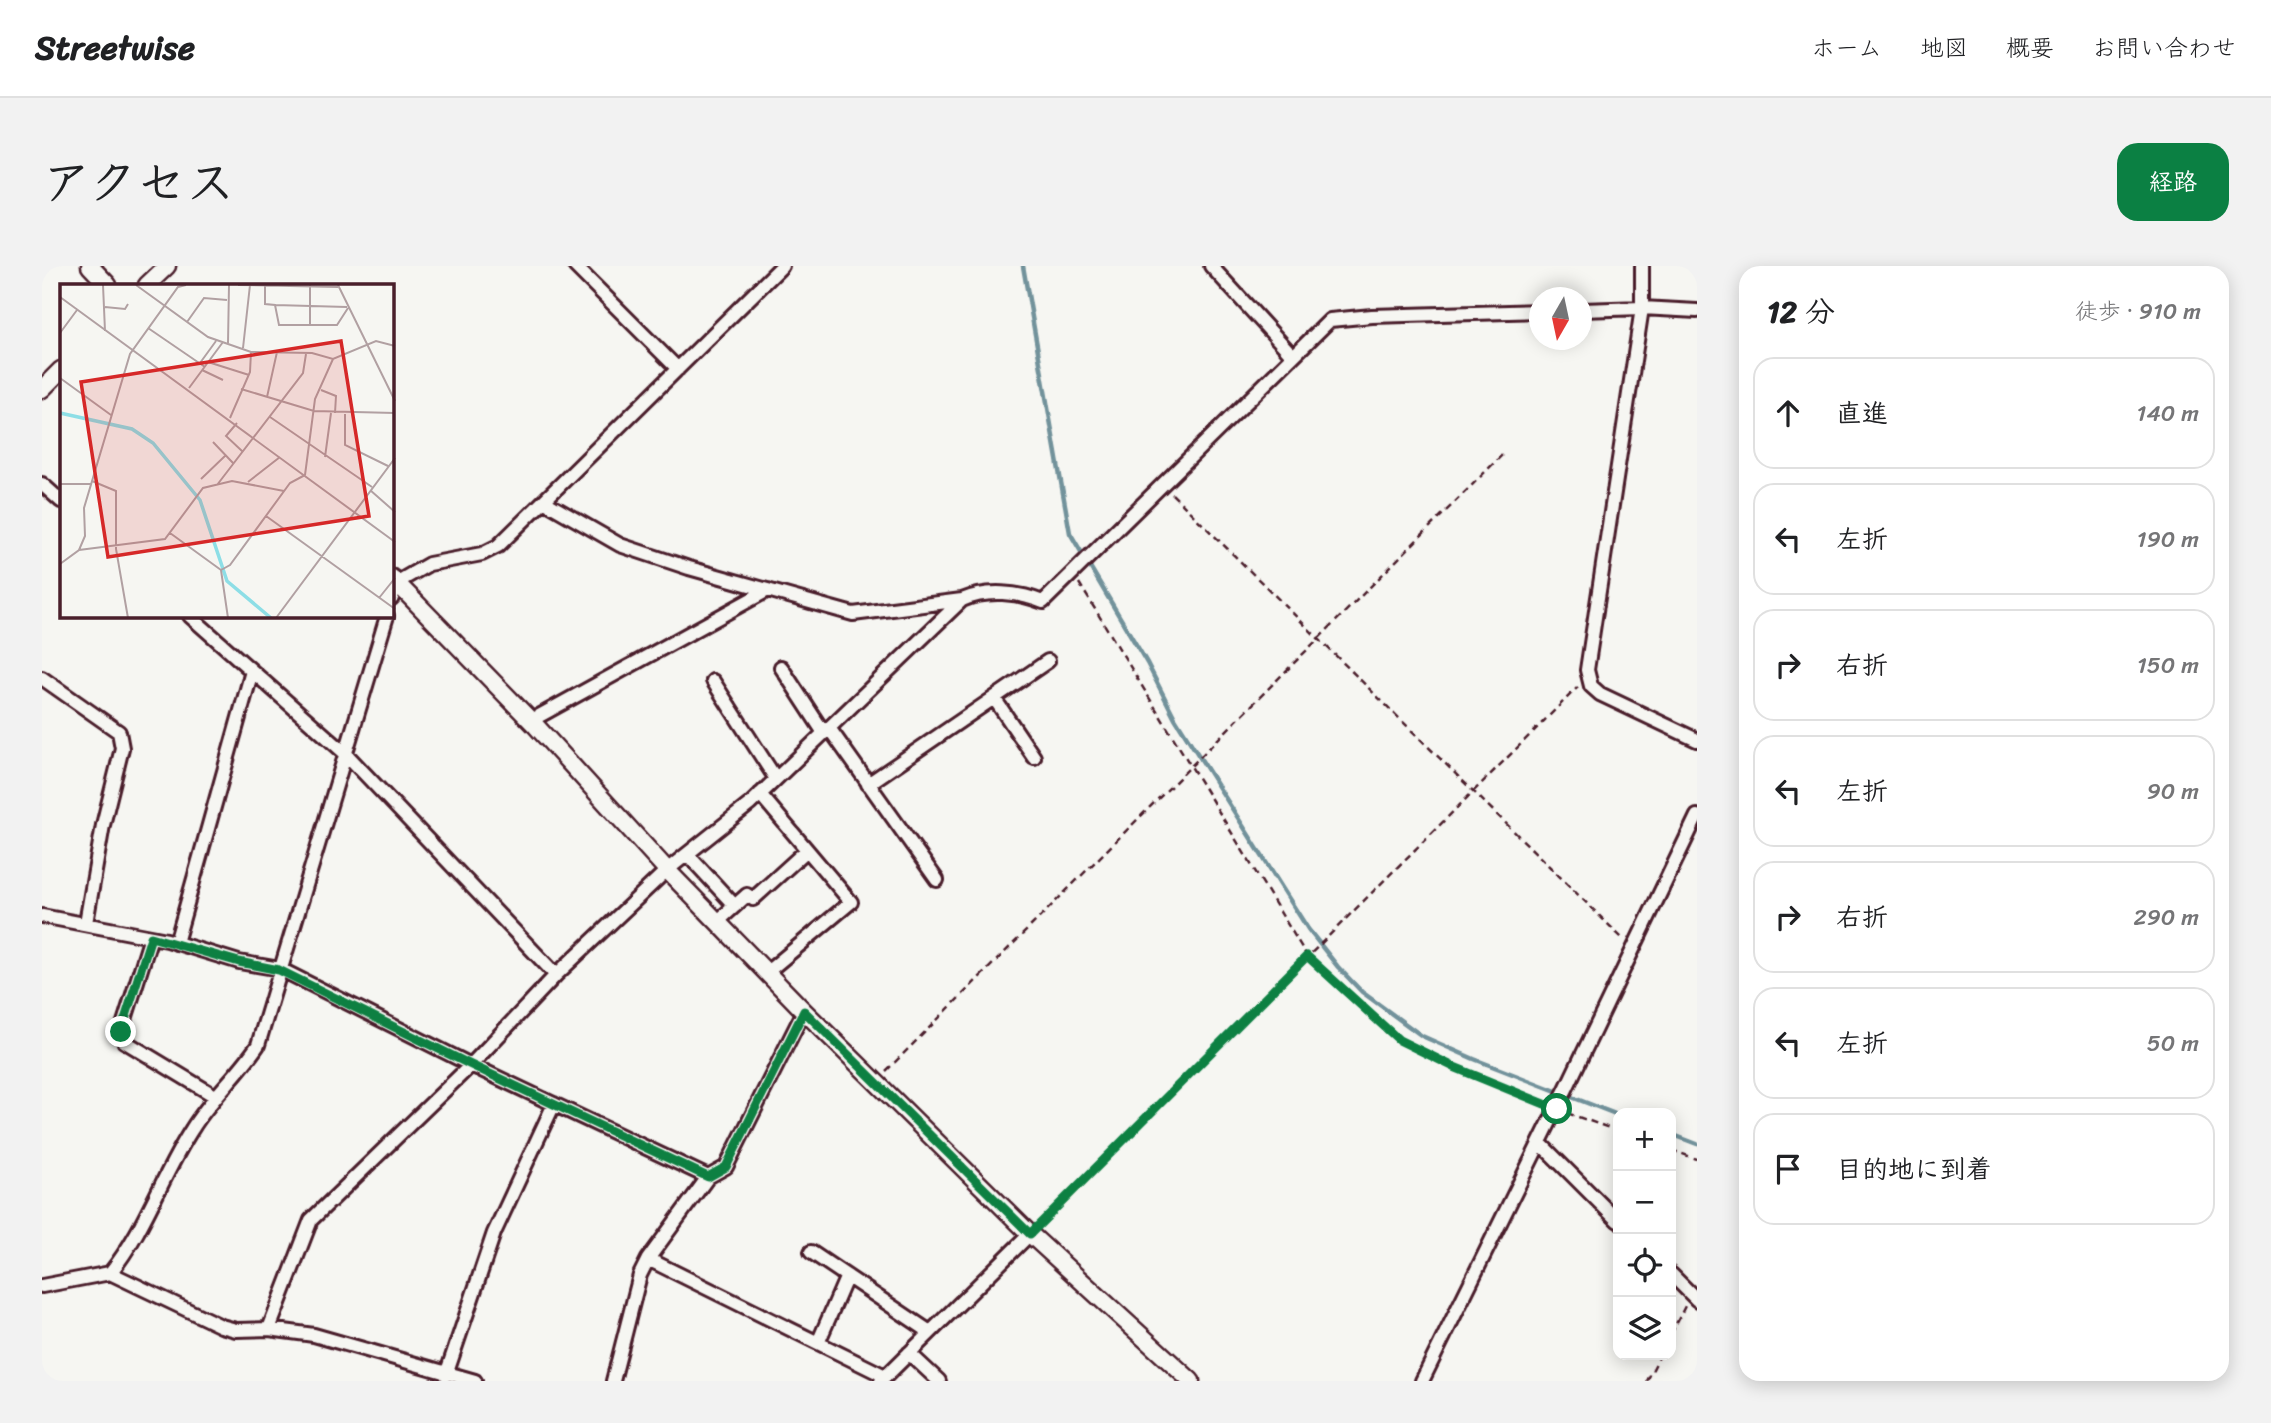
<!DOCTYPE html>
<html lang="ja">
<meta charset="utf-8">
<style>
body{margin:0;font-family:Sriracha,"Klee One",sans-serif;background:#f2f2f2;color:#202124}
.controls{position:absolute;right:21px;bottom:21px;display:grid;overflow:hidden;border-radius:14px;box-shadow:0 4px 18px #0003}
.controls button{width:63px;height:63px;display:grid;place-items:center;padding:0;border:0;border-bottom:2px solid #e0e0e0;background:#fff;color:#202124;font:35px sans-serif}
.compass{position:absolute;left:1487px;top:21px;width:63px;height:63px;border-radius:50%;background:#fff;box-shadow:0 4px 18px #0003;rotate:189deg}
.stop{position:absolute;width:21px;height:21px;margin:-16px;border:5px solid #0b8043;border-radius:50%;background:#fff}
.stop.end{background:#0b8043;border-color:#fff;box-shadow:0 2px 7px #0008}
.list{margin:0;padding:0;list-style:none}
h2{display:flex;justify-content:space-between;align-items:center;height:91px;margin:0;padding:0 28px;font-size:30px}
h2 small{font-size:23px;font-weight:400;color:#757577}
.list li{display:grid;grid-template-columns:46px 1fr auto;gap:21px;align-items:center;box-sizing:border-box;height:112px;margin:0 14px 14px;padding:0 14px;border:2px solid #e0e0e0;border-radius:21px}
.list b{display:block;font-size:26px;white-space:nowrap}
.list em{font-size:23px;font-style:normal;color:#757577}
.icon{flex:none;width:38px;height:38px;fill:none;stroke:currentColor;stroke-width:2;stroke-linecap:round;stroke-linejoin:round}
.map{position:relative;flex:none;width:1655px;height:1115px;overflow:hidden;border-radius:21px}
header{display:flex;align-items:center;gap:42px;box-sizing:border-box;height:98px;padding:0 35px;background:#fff;border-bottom:2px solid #e0e0e0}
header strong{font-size:33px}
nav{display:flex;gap:38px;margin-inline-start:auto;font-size:24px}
.intro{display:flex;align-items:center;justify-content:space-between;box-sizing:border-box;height:168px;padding:0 42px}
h1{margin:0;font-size:49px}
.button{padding:18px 32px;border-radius:21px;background:#0b8043;color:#fff;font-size:24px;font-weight:700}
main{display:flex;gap:42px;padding:0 42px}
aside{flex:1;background:#fff;border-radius:21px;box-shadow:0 4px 18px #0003}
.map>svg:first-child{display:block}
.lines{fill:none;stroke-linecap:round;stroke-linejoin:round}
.stream{stroke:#72929b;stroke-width:4.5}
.minor-casing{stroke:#4a1f2b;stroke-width:18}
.tertiary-casing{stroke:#4a1f2b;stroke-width:21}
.path{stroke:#4a1f2b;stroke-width:2.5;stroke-dasharray:7 5;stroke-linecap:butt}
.minor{stroke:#f6f6f2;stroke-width:12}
.tertiary{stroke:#f6f6f2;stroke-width:16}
.route{stroke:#0b8043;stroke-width:9}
.inset-river{fill:none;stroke:#8ddee6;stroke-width:3.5}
.inset-road{fill:none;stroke:#b1a0a2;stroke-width:2}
.view{fill:#d62828;fill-opacity:0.15;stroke:#d62828;stroke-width:3.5}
.inset-edge{fill:none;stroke:#4a1f2b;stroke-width:3.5}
</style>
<header>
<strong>Streetwise</strong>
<nav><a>ホーム</a><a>地図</a><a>概要</a><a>お問い合わせ</a></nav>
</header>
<div class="intro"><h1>アクセス</h1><a class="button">経路</a></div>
<main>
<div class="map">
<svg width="1655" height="1115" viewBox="0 0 1655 1115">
<rect width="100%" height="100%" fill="#f6f6f2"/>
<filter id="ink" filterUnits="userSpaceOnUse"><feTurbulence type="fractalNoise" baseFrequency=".0143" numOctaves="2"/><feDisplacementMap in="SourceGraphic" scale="14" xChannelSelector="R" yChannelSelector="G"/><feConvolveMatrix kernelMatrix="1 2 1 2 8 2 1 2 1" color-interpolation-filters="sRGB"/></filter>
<g filter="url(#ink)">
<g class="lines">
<!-- stream -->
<path class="stream" d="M981 0 1028 267 1105 397 1133 452 1266 663 1296 701 1320 726 1380 770 1432 793 1576 849
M1629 868 1655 878"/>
<!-- minor casing -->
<g class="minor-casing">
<path id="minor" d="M533 0 636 103
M1169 0 1251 90
M1600 0V42L1545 404 1549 420 1558 428 1655 474
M1540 44 1600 42 1655 45
M0 218 19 235
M503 236 578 279 647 302 811 348 920 334C945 323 976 326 1001 336L1288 54 1330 50 1498 45
M350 332 354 317 387 298 440 288 456 280 740 0
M148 350 304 488 514 709
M739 401 782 467
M0 412 77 466 80 482 61 559 44 657
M671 415 734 513
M952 432 992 491
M488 455 726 324
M787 462 895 614
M826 518 1006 395
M718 528 809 636 724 707
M645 588 693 640
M0 650 125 674 197 696 238 703 429 799 666 911
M675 656 705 629 711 633 765 584
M109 671 79 766 82 775 173 830
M134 677 210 405
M1498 877 1576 955
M769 986 888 1066
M606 993 843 1110
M68 1007C103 964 120 909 150 863 169 832 196 809 216 779L345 350
M1629 1008 1655 1034
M0 1020 68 1007 179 1060 194 1064 227 1063 272 1069 433 1115
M227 1063 269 954 429 799 514 709 625 604 708 538 920 334
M776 1077 805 1010
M867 1087 897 1115
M404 1109 452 967 512 838
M571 1115 598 1009 606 993 666 911 684 901 762 745
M839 1115 988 968
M1380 1115 1524 823 1655 550"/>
</g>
<!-- tertiary casing -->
<g class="tertiary-casing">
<path id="tertiary" d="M48 0 66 19
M105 19 125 0
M0 123 19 104
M350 312 494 460 625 604 762 745 988 968 1149 1115"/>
</g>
<!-- path -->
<path class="path" d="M1130 228 1581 673
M1037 317 1265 690 1357 774 1412 801 1503 838
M844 805 1463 186
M1525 847 1576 865
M1629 884 1655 893
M998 958 1536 421
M1629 1068 1643 1040
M1605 1115 1618 1089"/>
<!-- minor -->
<use href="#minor" class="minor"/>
<!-- tertiary -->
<use href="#tertiary" class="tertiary"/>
</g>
</g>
<g class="lines" filter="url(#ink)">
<!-- route -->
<path class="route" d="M79 766 109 671 197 696 237 704 429 799 666 911 684 901 762 745 988 968 1265 690 1357 774 1412 801 1515 843"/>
</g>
<!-- overview -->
<g transform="translate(18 18)">
<rect width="334" height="334" fill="#f6f6f2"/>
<path class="inset-river" d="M0 129 72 145 93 159 140 216 167 297 211 334"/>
<path class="inset-road" d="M43 1 45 47M76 1 148 53 191 68 252 69 273 75 316 57 335 62M178 1 278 3M278 1 335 117M205 2V20L215 21 219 41H277L288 24M0 13 335 258M215 21 287 23M45 23 65 25 68 20M127 38 144 14 167 16M250 41V1M88 44 145 83M0 49 17 26M168 59 169 1M183 64 190 1M148 78 189 91M140 79 156 57M142 86 163 96M0 94 51 131M129 104 163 58M181 105 254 127 335 129M261 106 276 112 275 129M207 113 217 68M285 130V161L328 182M210 133 312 203M170 134 190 88 191 68M177 139 166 152 182 167M153 158 173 179M265 173 271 129M245 191 255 115 273 75M141 195 166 171M32 197 56 207V265L68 334M188 198 220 173M0 200H31M157 201 243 89 246 70M310 206 335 228M206 232 335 325M110 249 161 286 168 334M19 266 105 255 143 204 172 197 224 207M0 280 19 266 25 252 24 224 70 70 118 3 126 1M161 286 170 281 230 199 245 191M319 314 335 294M216 334 335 174"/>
<path class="view" d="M281 57 309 232 48 273 21 98Z"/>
<rect width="334" height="334" class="inset-edge"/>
</g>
</svg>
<div class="controls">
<button>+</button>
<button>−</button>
<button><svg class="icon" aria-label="locate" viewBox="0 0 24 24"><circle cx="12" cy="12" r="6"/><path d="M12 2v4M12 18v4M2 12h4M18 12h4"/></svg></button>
<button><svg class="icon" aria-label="layers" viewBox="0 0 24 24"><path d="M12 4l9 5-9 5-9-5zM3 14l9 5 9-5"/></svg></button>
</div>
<svg class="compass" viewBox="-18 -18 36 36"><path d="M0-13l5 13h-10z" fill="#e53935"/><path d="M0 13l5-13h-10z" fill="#757577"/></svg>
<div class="stop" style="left:1515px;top:843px"></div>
<div class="stop end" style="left:79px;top:766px"></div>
</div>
<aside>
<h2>12 分<small>徒歩 · 910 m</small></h2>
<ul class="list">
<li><svg class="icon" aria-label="ahead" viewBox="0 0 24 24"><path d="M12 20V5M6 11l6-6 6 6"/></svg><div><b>直進</b></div><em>140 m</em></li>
<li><svg class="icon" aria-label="left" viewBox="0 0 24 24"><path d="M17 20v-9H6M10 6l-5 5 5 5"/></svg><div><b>左折</b></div><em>190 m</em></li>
<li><svg class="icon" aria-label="right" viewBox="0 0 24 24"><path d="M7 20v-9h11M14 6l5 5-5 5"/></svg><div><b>右折</b></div><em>150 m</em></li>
<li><svg class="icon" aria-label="left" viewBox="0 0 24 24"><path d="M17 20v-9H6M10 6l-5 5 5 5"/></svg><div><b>左折</b></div><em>90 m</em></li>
<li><svg class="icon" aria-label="right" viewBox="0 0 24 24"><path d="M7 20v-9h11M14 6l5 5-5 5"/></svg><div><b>右折</b></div><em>290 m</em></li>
<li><svg class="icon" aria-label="left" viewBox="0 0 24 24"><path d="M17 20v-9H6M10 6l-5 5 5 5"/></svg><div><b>左折</b></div><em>50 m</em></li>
<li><svg class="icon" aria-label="arrive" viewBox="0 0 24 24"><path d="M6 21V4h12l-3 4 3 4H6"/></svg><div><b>目的地に到着</b></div></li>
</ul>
</aside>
</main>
